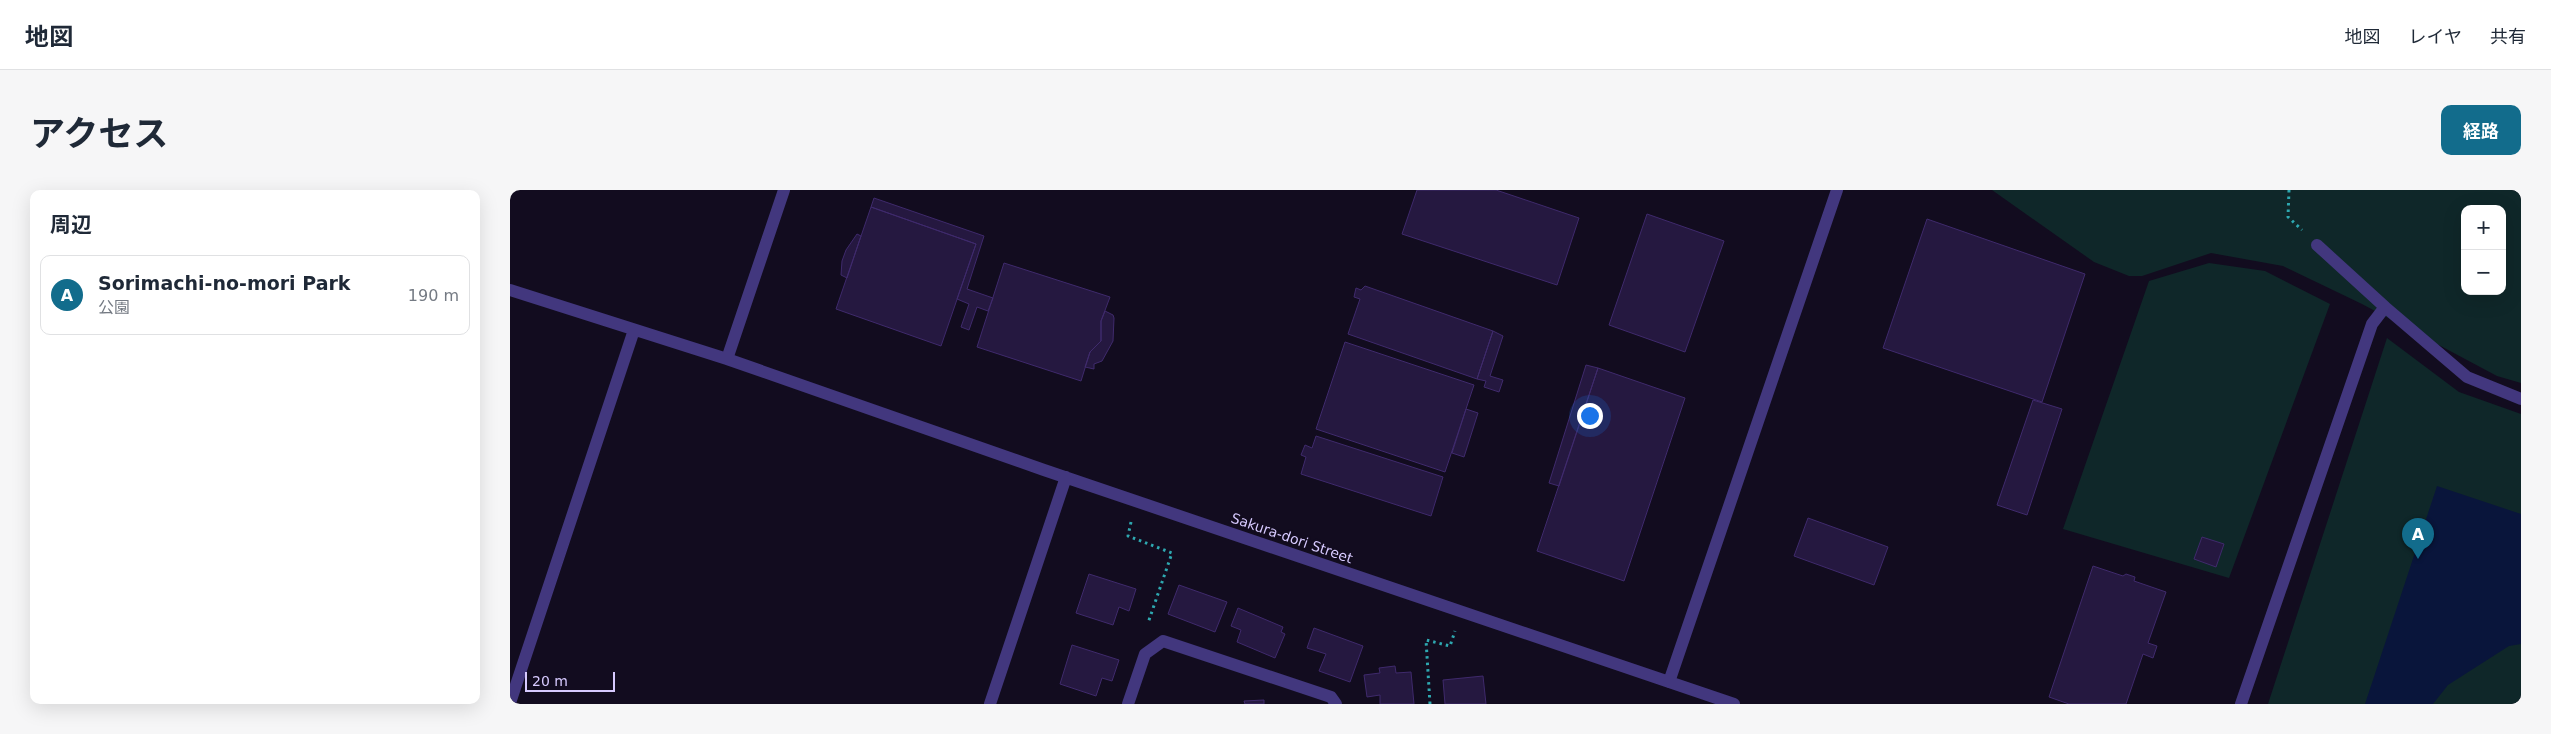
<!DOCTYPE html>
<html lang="ja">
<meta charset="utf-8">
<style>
body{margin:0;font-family:"DejaVu Sans","Noto Sans JP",sans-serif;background:#f6f6f7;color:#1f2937}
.controls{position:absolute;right:15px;top:15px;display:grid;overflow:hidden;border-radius:10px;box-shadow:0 5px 20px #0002}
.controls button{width:45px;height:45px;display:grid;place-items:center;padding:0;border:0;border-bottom:1px solid #e0e1e3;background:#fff;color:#1f2937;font:25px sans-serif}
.scale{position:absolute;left:15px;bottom:12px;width:90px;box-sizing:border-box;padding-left:5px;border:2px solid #d7caff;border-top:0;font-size:14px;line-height:18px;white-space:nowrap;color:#d7caff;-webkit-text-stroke:4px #120c1f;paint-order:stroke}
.you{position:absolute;left:1079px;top:225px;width:18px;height:18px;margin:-12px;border:4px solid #fff;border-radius:50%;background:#1a73e8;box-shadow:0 0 0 8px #1a73e833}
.badge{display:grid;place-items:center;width:32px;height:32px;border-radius:50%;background:#126c8c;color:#fff;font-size:16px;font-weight:700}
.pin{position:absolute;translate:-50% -41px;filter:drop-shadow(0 1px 2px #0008)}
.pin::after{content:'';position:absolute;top:26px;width:18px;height:15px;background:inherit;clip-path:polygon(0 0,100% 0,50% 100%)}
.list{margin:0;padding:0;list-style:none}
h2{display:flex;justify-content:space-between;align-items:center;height:65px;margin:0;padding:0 20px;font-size:21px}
h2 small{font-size:16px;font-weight:400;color:#747a83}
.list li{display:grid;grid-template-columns:32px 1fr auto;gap:15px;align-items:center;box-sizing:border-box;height:80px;margin:0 10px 10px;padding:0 10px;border:1px solid #e0e1e3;border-radius:10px}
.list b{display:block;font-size:19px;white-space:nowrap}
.list p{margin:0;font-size:16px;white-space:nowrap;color:#747a83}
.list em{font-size:16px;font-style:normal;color:#747a83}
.map{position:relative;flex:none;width:2011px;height:514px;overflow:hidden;border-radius:10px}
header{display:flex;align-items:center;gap:30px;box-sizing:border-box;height:70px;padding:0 25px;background:#fff;border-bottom:1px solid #e0e1e3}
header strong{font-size:24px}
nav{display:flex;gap:28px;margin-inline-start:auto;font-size:18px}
.intro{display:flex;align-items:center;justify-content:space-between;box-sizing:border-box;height:120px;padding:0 30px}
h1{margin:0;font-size:35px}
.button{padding:12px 22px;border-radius:10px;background:#126c8c;color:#fff;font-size:18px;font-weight:700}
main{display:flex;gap:30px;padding:0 30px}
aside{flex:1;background:#fff;border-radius:10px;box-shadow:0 5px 20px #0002}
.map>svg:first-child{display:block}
.green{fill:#0f2729;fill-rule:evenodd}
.water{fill:#09153b}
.building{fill:#251840;stroke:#3f2a6c}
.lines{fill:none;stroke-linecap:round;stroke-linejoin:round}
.path{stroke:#2ea8b0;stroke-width:3;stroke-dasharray:2.5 4;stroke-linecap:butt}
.minor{stroke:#42377e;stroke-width:12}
.labels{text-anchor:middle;stroke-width:4.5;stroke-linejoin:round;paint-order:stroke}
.street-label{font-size:14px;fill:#d7caff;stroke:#120c1f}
</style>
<header>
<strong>地図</strong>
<nav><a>地図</a><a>レイヤ</a><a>共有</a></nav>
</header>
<div class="intro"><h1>アクセス</h1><a class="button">経路</a></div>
<main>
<aside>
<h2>周辺<small></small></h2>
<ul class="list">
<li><span class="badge">A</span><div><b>Sorimachi-no-mori Park</b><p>公園</p></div><em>190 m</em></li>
</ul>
</aside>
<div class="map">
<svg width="2011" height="514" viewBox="0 0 2011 514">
<rect width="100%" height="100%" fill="#120c1f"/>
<!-- green -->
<path class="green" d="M1482 0H2011V193L1987 186 1852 114 1773 76 1701 63 1632 86H1619L1584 72ZM1955 19H1992V101H1955Z
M1699 73 1755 81 1820 114 1719 388 1553 339 1639 91Z
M1877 148 1949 202 2011 224V514H1758Z"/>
<!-- water -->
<path class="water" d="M1927 296 2011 324V454L1999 456 1938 495 1923 514H1855Z"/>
<!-- building -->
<path class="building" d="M907 0H986L1069 28 1047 95 892 44Z
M364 8 474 46 457 99 483 108 478 121 467 117 459 140 451 137 459 114 447 109 466 54 361 17Z
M361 17 466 54 431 156 326 119Z
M1137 24 1214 51 1175 162 1099 135Z
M1417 29 1575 84 1532 212 1373 158Z
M347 44 351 46 337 88 331 85 332 71 336 60Z
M494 73 600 107 591 131V151L580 162 571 191 467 157Z
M855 96 983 141 967 189 838 144 850 109 844 107 846 98 851 100Z
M595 121 603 125 604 128 603 151 592 171 584 174V179L575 177 580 162 591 151V131Z
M983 141 993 146 980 186 993 190 989 202 974 197 976 191 967 189Z
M835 152 964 195 935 282 806 239Z
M1076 175 1088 178 1049 296 1039 293Z
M1088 178 1175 208 1114 391 1027 361Z
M1523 210 1552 219 1517 325 1487 315Z
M956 219 968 223 954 267 942 263Z
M806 246 933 287 921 326 791 284 796 267 791 265 795 255 802 258Z
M1298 328 1378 357 1364 395 1284 366Z
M1692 347 1714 354 1706 377 1684 369Z
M1583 376 1613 386 1616 384 1625 387 1624 391 1656 402 1638 453 1647 456 1643 468 1633 464 1616 514H1559L1539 507Z
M579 384 626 399 619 421 609 417 603 435 566 423Z
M669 395 717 412 705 442 658 424Z
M728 418 773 437 771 442 775 444 765 468 727 452 731 440 721 436Z
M804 438 853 456 840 492 809 481 816 464 797 458Z
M562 455 609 470 602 491 592 488 586 506 550 494Z
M885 476 886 483 901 482 904 514H870V505L857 507 854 485 870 483 869 478Z
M973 486 976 514H935L933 490Z
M754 510V514H735L734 511Z"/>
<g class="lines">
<!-- path -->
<path class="path" d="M1779 0 1778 27 1792 40
M621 332 618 346 662 363 638 433
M920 514 916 450 940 456 945 441"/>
<!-- minor -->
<path class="minor" d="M1807 55 1875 117
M0 100 217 169 534 280 1224 514
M217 169 274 0
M1159 492 1327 0
M0 513 124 140
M480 514 556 287
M618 514 635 464 653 451 821 507 826 514
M1731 514 1862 134 1875 117 1957 187 2011 209"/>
</g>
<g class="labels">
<!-- street labels -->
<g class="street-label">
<text transform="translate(782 348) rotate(19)" y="5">Sakura-dori Street</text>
</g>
</g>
</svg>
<div class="controls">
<button>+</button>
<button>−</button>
</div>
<div class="scale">20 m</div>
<div class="you"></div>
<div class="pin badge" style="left:1908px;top:369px">A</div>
</div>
</main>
